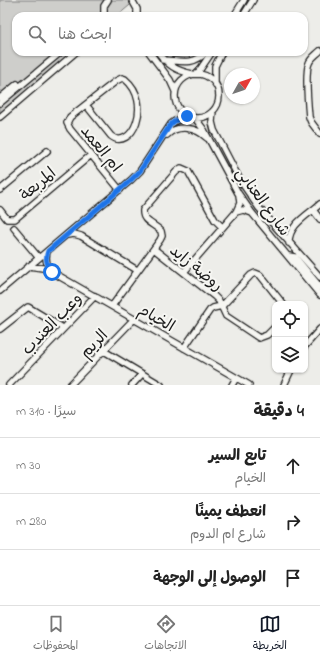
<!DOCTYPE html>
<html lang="ar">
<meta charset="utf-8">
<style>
body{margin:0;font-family:"Indie Flower","Playpen Sans Arabic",sans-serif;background:#f2f2f2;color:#222;direction:rtl}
.controls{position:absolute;right:12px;bottom:12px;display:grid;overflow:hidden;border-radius:8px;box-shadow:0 1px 3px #0004}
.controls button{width:36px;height:36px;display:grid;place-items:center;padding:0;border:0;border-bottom:1px solid #e0e0e0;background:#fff;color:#222;font:20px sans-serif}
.compass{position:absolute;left:224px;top:68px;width:36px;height:36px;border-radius:50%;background:#fff;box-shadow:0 1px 3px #0004;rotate:50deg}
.stop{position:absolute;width:12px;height:12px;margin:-9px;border:3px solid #1a73e8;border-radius:50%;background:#fff}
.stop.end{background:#1a73e8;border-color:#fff;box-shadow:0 1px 4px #0008}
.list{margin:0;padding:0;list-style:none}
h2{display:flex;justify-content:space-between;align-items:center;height:52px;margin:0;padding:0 16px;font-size:17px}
h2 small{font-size:13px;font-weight:400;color:#767676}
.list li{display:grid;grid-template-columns:26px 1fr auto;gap:12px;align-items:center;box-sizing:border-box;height:56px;padding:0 16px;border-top:1px solid #e0e0e0}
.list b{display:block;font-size:15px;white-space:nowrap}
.list p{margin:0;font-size:13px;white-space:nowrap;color:#767676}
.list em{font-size:13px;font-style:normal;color:#767676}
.icon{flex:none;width:22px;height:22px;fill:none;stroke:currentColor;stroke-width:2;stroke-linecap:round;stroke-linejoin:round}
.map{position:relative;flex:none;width:320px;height:385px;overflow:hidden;direction:ltr}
.search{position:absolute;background:#fff;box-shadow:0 1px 3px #0004;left:12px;right:12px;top:12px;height:44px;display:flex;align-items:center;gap:10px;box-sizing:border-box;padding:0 14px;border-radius:12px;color:#767676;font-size:15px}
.sheet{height:220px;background:#fff}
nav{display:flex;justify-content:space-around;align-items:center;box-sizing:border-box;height:56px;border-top:1px solid #e0e0e0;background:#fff;font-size:11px;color:#767676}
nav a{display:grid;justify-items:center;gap:2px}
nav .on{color:#111827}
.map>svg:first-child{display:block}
.green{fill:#cececb;stroke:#757574}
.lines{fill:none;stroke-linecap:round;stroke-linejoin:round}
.minor-casing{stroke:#1c1c1c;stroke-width:8}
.minor{stroke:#f6f6f2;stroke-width:5.5}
.route{stroke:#1a73e8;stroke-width:5}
.labels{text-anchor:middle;stroke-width:4;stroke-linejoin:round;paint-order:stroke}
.street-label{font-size:16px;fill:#1c1c1c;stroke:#f6f6f2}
</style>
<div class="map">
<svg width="320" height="385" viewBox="0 0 320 385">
<rect width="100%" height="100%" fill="#edede9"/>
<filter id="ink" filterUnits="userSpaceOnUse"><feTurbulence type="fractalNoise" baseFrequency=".025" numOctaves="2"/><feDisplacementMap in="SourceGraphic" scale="8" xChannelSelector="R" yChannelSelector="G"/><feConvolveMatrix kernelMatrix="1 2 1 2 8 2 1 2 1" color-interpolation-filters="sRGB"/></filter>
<g filter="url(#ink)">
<!-- green -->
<path class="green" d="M0 0H136L117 16H16V52H74L0 113Z"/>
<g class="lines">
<!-- minor casing -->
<g class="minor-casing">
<path id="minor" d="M132 0 137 9V16
M104 16V6L108 0
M234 16 244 0
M243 16 253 0
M320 51C316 55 311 58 309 63 305 72 308 106 309 117L311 122 320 134
M149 52 170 80 175 91
M158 52C169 66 175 70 192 74
M163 60C180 61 194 66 206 52
M175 96a22 22 0 1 1 44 0a22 22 0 1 1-44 0Z
M197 74 212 52
M215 82V66L222 52
M0 98 17 84
M0 103 61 52
M86 105 111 136C131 152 154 103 125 79L122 78 116 81 70 117 67 123 70 129 120 190
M213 111 212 122 214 130 240 180 259 208 320 277
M0 117 76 52
M195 118 204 130 238 193 252 213 320 295
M167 135C178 124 196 127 207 138
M0 190 47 151
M0 210 7 219H15L91 155
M313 210 320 219
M236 212 243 210 252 213
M14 228 39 258
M67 235 74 234 81 236 137 270
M289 243C288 225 308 215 320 204
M154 249 214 296 219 301 226 316 259 338 267 335 275 327
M47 252C45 259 46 265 52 271
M289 256 295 257 320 287
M29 266 43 268 52 272 249 385
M184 272 236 212 240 203 239 195
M0 291 131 180 140 171 171 124 175 121 187 116
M112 306 160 240 162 236 161 231C153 223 142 222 143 210L176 172 181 168 188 171 215 220 222 227
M0 329 28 307 63 328
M305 346 320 329
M184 348 210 310 213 308 222 306 251 275 255 273 260 275 283 304
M104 351 161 385
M9 385 95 296
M70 385 134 319
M132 385 142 374
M232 385 236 378
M284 385 291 370"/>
</g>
<!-- minor -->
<use href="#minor" class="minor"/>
</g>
</g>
<g class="lines" filter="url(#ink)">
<!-- route -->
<path class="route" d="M52 272C46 265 45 259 48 251L131 180 140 171 171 124 175 121 187 116"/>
</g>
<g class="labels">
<!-- street labels -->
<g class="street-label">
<text transform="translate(102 148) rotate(51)" y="6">ام العمد</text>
<text transform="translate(37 183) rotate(-40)" y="6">المربعة</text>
<text transform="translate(264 201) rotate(54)" y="6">شارع العنابي</text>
<text transform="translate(197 267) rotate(39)" y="6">روضة زايد</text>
<text transform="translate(157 317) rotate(30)" y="6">الخيام</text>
<text transform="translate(51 323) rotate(-46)" y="6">وعب العندب</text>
<text transform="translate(93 343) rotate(-46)" y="6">الريم</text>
</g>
</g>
</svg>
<div class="controls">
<button><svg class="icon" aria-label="locate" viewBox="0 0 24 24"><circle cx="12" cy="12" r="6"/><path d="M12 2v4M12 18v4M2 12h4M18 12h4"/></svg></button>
<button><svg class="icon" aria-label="layers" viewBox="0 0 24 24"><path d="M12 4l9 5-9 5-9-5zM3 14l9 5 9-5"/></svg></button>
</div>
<svg class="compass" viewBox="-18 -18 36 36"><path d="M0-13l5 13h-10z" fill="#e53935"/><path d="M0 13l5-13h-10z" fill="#767676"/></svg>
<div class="stop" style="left:52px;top:272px"></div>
<div class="stop end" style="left:187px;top:116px"></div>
<div class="search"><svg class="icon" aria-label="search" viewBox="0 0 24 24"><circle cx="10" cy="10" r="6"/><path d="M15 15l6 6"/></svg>ابحث هنا</div>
</div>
<section class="sheet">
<h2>4 دقيقة<small>سيرًا · 310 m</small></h2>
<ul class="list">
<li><svg class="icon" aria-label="ahead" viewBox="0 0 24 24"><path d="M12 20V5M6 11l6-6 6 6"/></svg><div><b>تابع السير</b><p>الخيام</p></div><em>30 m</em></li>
<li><svg class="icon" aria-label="right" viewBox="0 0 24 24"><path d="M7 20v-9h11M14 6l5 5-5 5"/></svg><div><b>انعطف يمينًا</b><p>شارع ام الدوم</p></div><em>280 m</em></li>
<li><svg class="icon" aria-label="arrive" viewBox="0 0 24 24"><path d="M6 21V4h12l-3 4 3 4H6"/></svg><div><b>الوصول إلى الوجهة</b></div></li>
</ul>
</section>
<nav>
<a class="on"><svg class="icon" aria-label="map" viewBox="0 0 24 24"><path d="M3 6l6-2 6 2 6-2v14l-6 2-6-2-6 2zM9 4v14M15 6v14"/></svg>الخريطة</a>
<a><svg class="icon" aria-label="directions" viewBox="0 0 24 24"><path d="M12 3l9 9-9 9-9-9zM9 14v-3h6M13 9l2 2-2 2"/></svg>الاتجاهات</a>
<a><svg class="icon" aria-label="saved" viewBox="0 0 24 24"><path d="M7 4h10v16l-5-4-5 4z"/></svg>المحفوظات</a>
</nav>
